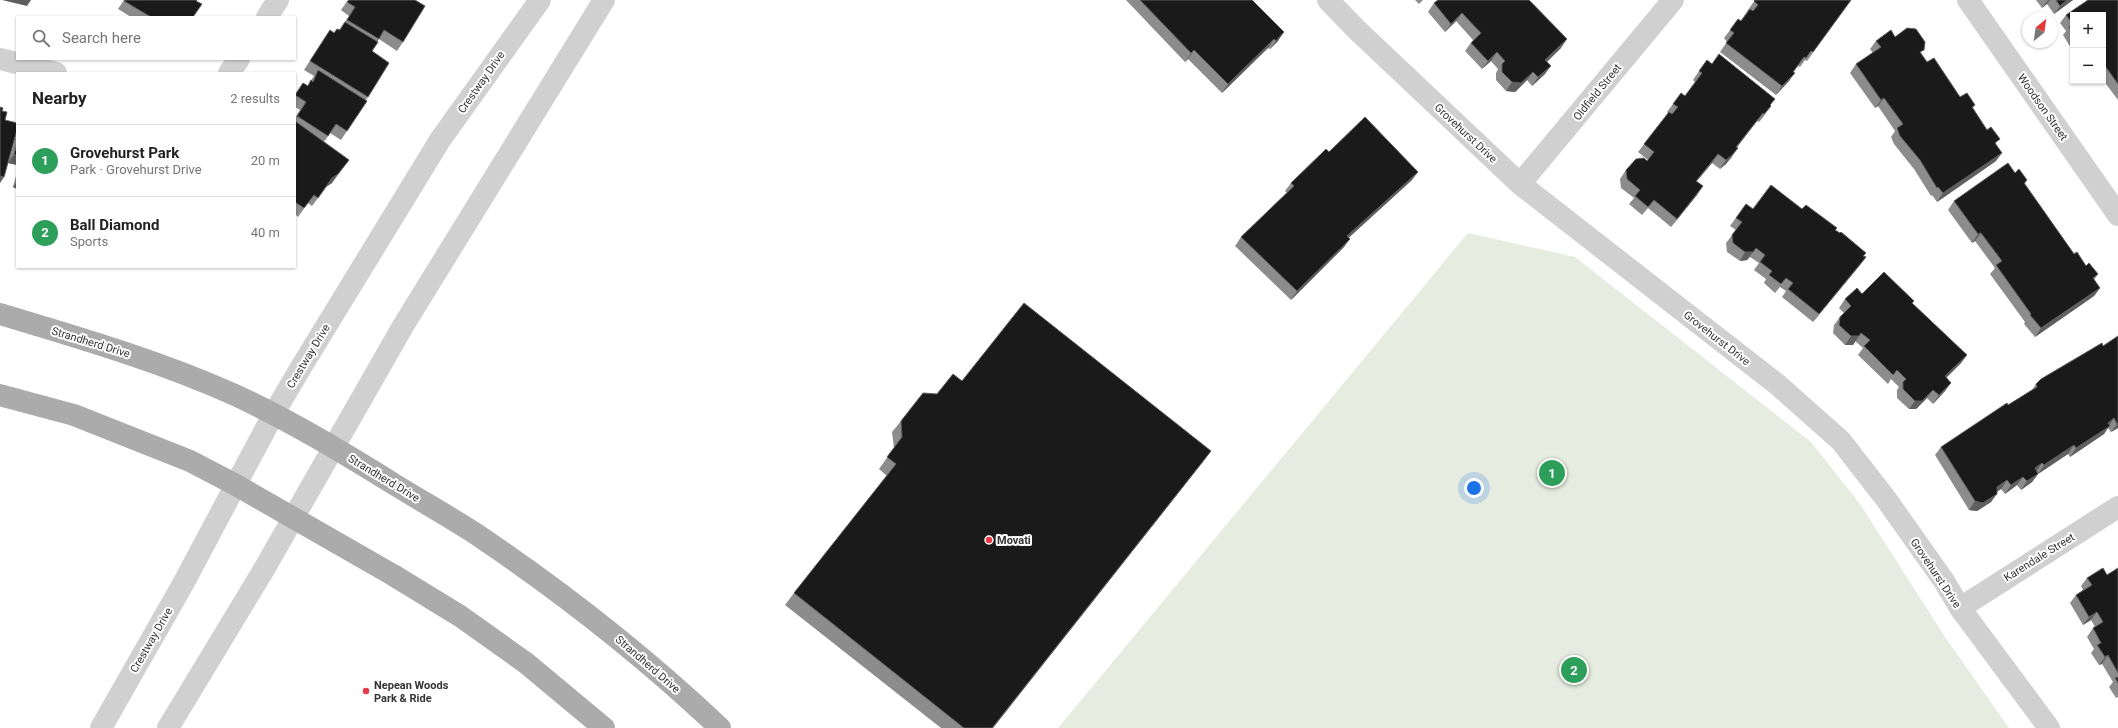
<!DOCTYPE html>
<meta charset="utf-8">
<style>
body{margin:0;font-family:Roboto,sans-serif;background:#f2f2f2;color:#222}
.controls{position:absolute;right:12px;top:12px;display:grid;overflow:hidden;border-radius:0px;box-shadow:0 1px 3px #0004}
.controls button{width:36px;height:36px;display:grid;place-items:center;padding:0;border:0;border-bottom:1px solid #e0e0e0;background:#fff;color:#222;font:20px sans-serif}
.compass{position:absolute;left:2022px;top:12px;width:36px;height:36px;border-radius:50%;background:#fff;box-shadow:0 1px 3px #0004;rotate:29deg}
.you{position:absolute;left:1474px;top:488px;width:14px;height:14px;margin:-10px;border:3px solid #fff;border-radius:50%;background:#1a73e8;box-shadow:0 0 0 6px #1a73e833}
.badge{display:grid;place-items:center;width:26px;height:26px;border-radius:50%;background:#db2777;color:#fff;font-size:13px;font-weight:700}
.pin{position:absolute;translate:-50% -50%;border:2px solid #fff;box-shadow:0 1px 4px #0006}
.list{margin:0;padding:0;list-style:none}
h2{display:flex;justify-content:space-between;align-items:center;height:52px;margin:0;padding:0 16px;font-size:17px}
h2 small{font-size:13px;font-weight:400;color:#767676}
.list li{display:grid;grid-template-columns:26px 1fr auto;gap:12px;align-items:center;box-sizing:border-box;height:72px;padding:0 16px;border-top:1px solid #e0e0e0}
.list b{display:block;font-size:15px;white-space:nowrap}
.list p{margin:0;font-size:13px;white-space:nowrap;color:#767676}
.list em{font-size:13px;font-style:normal;color:#767676}
.icon{flex:none;width:22px;height:22px;fill:none;stroke:currentColor;stroke-width:2;stroke-linecap:round;stroke-linejoin:round}
.map{position:relative;flex:none;width:2118px;height:728px;overflow:hidden}
.search{position:absolute;background:#fff;box-shadow:0 1px 3px #0004;left:16px;top:16px;width:280px;height:44px;display:flex;align-items:center;gap:10px;box-sizing:border-box;padding:0 14px;border-radius:0px;color:#767676;font-size:15px}
.panel{position:absolute;background:#fff;box-shadow:0 1px 3px #0004;left:16px;top:72px;width:280px;height:196px;border-radius:0px}
.map>svg:first-child{display:block}
.green{fill:#e6ecdf}
.lines{fill:none;stroke-linecap:round;stroke-linejoin:round}
.minor{stroke:#d0d0d0;stroke-width:22}
.major{stroke:#ababab;stroke-width:22}
.wall{fill:#8c8c8c}
.shaded-wall{fill:#5f5f5f}
.building{fill:#1a1a1a;stroke:#5f5f5f}
.poi-dot{fill:#e63946;stroke:#fff;stroke-width:1.5}
.labels{text-anchor:middle;stroke-width:4;stroke-linejoin:round;paint-order:stroke}
.street-label{font-size:11px;fill:#333;stroke:#fff}
.poi-label{font-size:11px;font-weight:bold;fill:#333;stroke:#fff;text-anchor:start}
</style>
<div class="map">
<svg width="2118" height="728" viewBox="0 0 2118 728">
<rect width="100%" height="100%" fill="#fff"/>
<!-- green -->
<path class="green" d="M1468 233 1575 257 1811 442 1860 504 1945 637 2009 728H1058Z"/>
<g class="lines">
<!-- minor -->
<path class="minor" d="M1328 0 1356 29 1520 184 1778 385 1841 441 1886 499 1944 581 1960 608 2049 728
M1968 0 2118 215
M267 17 278 0
M0 59 56 73
M229 73 239 59
M1520 184 1673 0
M1960 608 2118 507
M101 728 183 584 274 413 303 364 440 140 540 0
M168 728 263 571 403 326 604 0"/>
<!-- major -->
<path class="major" d="M0 314C80 338 159 361 235 395 291 421 344 453 397 486 423 502 450 517 476 534 562 592 644 656 720 728
M0 395 74 415 190 461 236 485 393 575 460 616 526 663 604 728"/>
</g>
<!-- wall -->
<path class="wall" d="M124 0H197L193 17H131L118 9Z
M348 0H415L403 42 397 51 379 39 372 51 389 63 366 100 347 131 341 140 330 133 324 142 349 160 332 183 326 187 312 206 308 203 298 217 295 214V118L300 110 295 107V95L303 83 307 86 314 76 304 70 324 39 330 30 334 33 339 30 349 16 341 10Z
M1126 0H1252L1278 41 1270 49 1268 48 1222 93 1188 59 1185 62Z
M1415 0H1423L1419 4Z
M1755 0H1851L1807 61 1805 60 1800 67 1798 66 1793 72 1789 81 1776 95 1720 52 1727 42 1724 38 1730 30 1741 21 1748 10Z
M2036 0H2073L2054 14 2047 4 2042 8Z
M2118 0V100L2103 80V15H2073V47L2071 48 2063 35 2066 31 2060 23 2066 15Z
M1434 3 1561 48 1547 62 1545 74 1532 86 1527 80 1515 92 1506 91 1496 80V73L1498 69 1491 61 1482 69 1465 51 1473 40 1456 21 1445 32 1428 12Z
M1895 37 1921 54 1927 62 1960 97 1975 105 1973 108 1996 144V161L1937 202 1932 195 1931 196 1914 169 1894 144 1891 137 1895 131 1878 106 1875 108 1850 73 1856 64 1873 53 1870 49 1876 41Z
M1699 71 1771 106 1759 122 1757 121 1737 147 1732 157 1726 164 1720 169 1712 163 1697 181V195L1671 227 1648 208 1642 215 1629 204 1634 198 1621 188 1620 179 1626 170 1648 160 1638 152 1668 113 1667 112 1673 104 1685 96 1695 82 1693 80Z
M17 132V165L8 163Z
M1329 152 1412 180 1349 237 1344 247 1291 300 1235 246 1241 237 1287 193 1285 191 1291 183Z
M17 172V189L13 187Z
M2015 173 2027 180 2025 184 2074 254 2086 266 2098 274 2094 280 2100 288 2094 296 2035 337 2024 324 2025 322 1990 274 1995 268 1975 241 1972 243 1948 210 1954 201Z
M1746 204 1753 209H1802L1835 230 1866 253 1864 256 1866 257 1860 265 1813 322 1782 297 1786 291 1780 287 1775 293 1764 283 1766 279 1754 270 1759 263 1750 257 1747 260 1740 261 1727 252 1726 243 1736 230 1730 226Z
M1862 294 1914 301 1912 303 1967 355 1961 363 1946 378 1951 383 1945 391 1933 404 1927 398 1916 409H1909L1897 398V390L1899 387 1891 379 1888 384 1858 355 1863 348 1855 341 1853 345H1845L1833 333 1834 325 1840 317 1844 313 1839 308 1845 299Z
M2102 343 2118 428 2111 432 2108 428 2104 434 2070 457 2068 454 2038 474 2032 482 2021 490 2017 485 2005 494 2001 489 1997 492 1991 502 1977 511 1969 510 1935 455 1941 447 2032 390 2036 384Z
M962 381 1211 451 1202 463 993 728H941L785 605 794 593 887 476 879 469 894 448 892 432 901 421 937 394Z
M2118 568V697L2116 698 2109 687 2113 682 2102 664 2099 665 2091 653 2094 649 2087 637 2093 628 2095 627 2091 620 2083 625 2070 603 2076 595 2083 590 2081 586 2087 578 2107 575Z"/>
<!-- shaded-wall -->
<path class="shaded-wall" d="M2 0H31L27 6Z
M2048 0H2050L2047 4 2042 8Z
M2067 0H2073L2054 14 2060 6Z
M1462 13 1456 21 1445 32 1451 24Z
M1284 32 1278 41 1270 49 1276 41Z
M1274 39 1268 48 1222 93 1228 84Z
M1567 39 1561 48 1539 69 1545 60Z
M1194 50 1188 59 1185 62 1191 53Z
M1497 52 1491 61 1482 69 1488 61Z
M1551 66 1545 74 1532 86 1538 77Z
M1533 72 1527 80 1515 92 1506 91 1512 82Z
M1795 73 1789 81 1776 95 1782 86Z
M1884 98 1878 106 1875 108 1881 100Z
M1771 106 1759 122 1764 114Z
M1763 113 1757 121 1731 155 1736 147Z
M1738 148 1726 164 1720 169 1726 160Z
M2002 153 1996 161 1937 202 1943 193Z
M14 154 17 155V165L8 163Z
M1718 154 1712 163 1690 189 1696 181Z
M1418 172 1412 180 1342 244 1347 236Z
M338 174 332 183 326 187 312 206 332 178Z
M0 176 4 177 0 183Z
M17 182V189L13 187Z
M1703 186 1697 195 1671 227 1677 219Z
M1981 233 1975 241 1972 243 1978 234Z
M1350 239 1344 247 1291 300 1297 291Z
M1756 248 1747 260 1740 261 1745 252Z
M1866 257 1860 265 1813 322 1819 314Z
M2100 288 2094 296 2035 337 2041 328Z
M1861 333 1853 345H1845L1851 336Z
M1967 355 1961 363 1939 385 1945 376Z
M1951 383 1945 391 1933 404 1939 395Z
M1933 390 1927 398 1916 409H1909L1915 401Z
M2114 418 2104 434 2070 457 2076 448Z
M2118 423V428L2111 432 2117 424Z
M2074 445 2068 454 2038 474 2044 465Z
M1211 451 1202 463 993 728H992Z
M2042 463 2036 472 2035 468Z
M2038 474 2032 482 2021 490 2027 481Z
M2023 477 2017 485 2005 494 2011 485Z
M2007 480 2001 489 1991 495 1997 487Z
M1997 494 1991 502 1977 511 1969 510 1975 501Z
M2097 612 2091 620 2083 625 2089 617Z
M2108 655 2102 664 2099 665 2105 657Z"/>
<!-- building -->
<path class="building" d="M125 0H197L196 1 202 4 193 17H151L124 1Z
M349 0H415L425 6 403 42 384 30 379 39 347 20 355 7 347 2Z
M1140 0H1252L1284 32 1276 41 1274 39 1228 84 1194 50 1191 53Z
M1438 0H1529L1567 39 1545 60 1551 66 1538 77 1533 72 1521 83 1512 82 1502 72V64L1505 61 1497 52 1488 61 1471 43 1481 33 1462 13 1451 24 1434 3Z
M1755 0H1851L1813 52 1811 51 1806 58 1804 57 1793 72 1795 73 1782 86 1726 43 1734 33 1730 30 1738 19 1741 21 1750 9 1753 11 1758 5 1754 1Z
M2056 0H2067L2060 6Z
M2088 0H2118V84L2103 63V15H2073V33L2069 27 2073 24 2066 15Z
M345 22 378 42 372 51 389 63 368 97 310 61 330 30 334 33 337 29 340 30Z
M1907 28 1916 29 1925 42 1924 50 1920 52 1927 62 1934 58 1960 97 1967 93 1975 105 1972 107 1987 130 1991 127 2000 139 1995 143 2002 153 1943 193 1938 187 1937 188 1920 160 1900 136 1897 128 1903 124 1884 98 1881 100 1856 64 1881 47 1876 41 1891 30 1895 37Z
M1719 54 1775 99 1770 105 1771 106 1764 114 1763 113 1736 147 1738 148 1732 155 1726 160 1718 154 1696 181 1703 186 1677 219 1654 200 1648 207 1635 196 1640 190 1627 179 1626 170 1636 159 1644 158 1647 161 1654 152 1644 144 1669 112 1672 114 1678 107 1673 104 1681 93 1685 96 1702 73 1699 71 1707 60 1712 64Z
M318 70 367 101 347 131 336 124 328 136 297 116 306 102 295 95 303 83 308 86 311 80 313 82Z
M0 107 3 108 2 111 7 112 5 120 17 123V130L4 177 0 176Z
M1365 117 1418 172 1347 236 1350 239 1297 291 1241 237 1294 186 1291 183 1326 149 1329 152Z
M295 121 349 160 338 174 332 178 318 198 314 195 304 208 295 202Z
M17 145V155L14 154Z
M2008 163 2015 173 2019 169 2027 180 2024 183 2074 254 2077 252 2086 266 2089 263 2098 274 2093 278 2100 288 2041 328 2030 315 2031 314 1996 265 2002 261 1981 233 1978 234 1954 201Z
M1771 185 1802 209 1806 205 1837 228 1835 230 1840 233 1841 232 1866 253 1863 256 1866 257 1819 314 1788 289 1793 283 1786 278 1781 284 1769 275 1772 271 1760 262 1765 255 1756 248 1753 252H1745L1733 243 1732 235 1742 222 1736 218 1746 204 1753 209Z
M1884 272 1914 301 1912 303 1967 355 1945 376 1951 383 1939 395 1933 390 1922 401H1915L1903 389V382L1906 379 1897 370 1893 375 1864 346 1870 340 1861 333 1859 336H1851L1839 325 1840 317 1851 306 1845 299 1857 288 1862 294Z
M1024 303 1211 451 992 728H964L794 593 896 464 887 457 902 437 901 421 923 393 937 394 953 374 962 381Z
M2118 336V423L2117 424 2114 418 2108 423 2110 426 2076 448 2074 445 2044 465 2042 463 2035 468 2038 474 2027 481 2023 477 2011 485 2007 480 1997 487V494L1983 503 1975 501 1941 447 2007 403 2008 405 2037 387 2036 384 2041 379 2102 343 2103 346Z
M2103 568 2107 575 2118 568V673L2108 655 2105 657 2097 645 2101 643 2093 628 2103 622 2097 612 2089 617 2076 595 2092 585 2087 578Z
M2118 677V683L2115 678Z"/>
<!-- markers -->
<g class="poi-dot">
<circle cx="989" cy="540" r="4"/>
<circle cx="366" cy="691" r="4"/>
</g>
<g class="labels">
<!-- street labels -->
<g class="street-label">
<text transform="translate(481 82) rotate(-55)" y="4">Crestway Drive</text>
<text transform="translate(1597 92) rotate(-51)" y="4">Oldfield Street</text>
<text transform="translate(2043 107) rotate(55)" y="4">Woodson Street</text>
<text transform="translate(1466 133) rotate(43)" y="4">Grovehurst Drive</text>
<text transform="translate(1717 338) rotate(38)" y="4">Grovehurst Drive</text>
<text transform="translate(91 342) rotate(17)" y="4">Strandherd Drive</text>
<text transform="translate(308 356) rotate(-59)" y="4">Crestway Drive</text>
<text transform="translate(384 478) rotate(31)" y="4">Strandherd Drive</text>
<text transform="translate(2039 557) rotate(-32)" y="4">Karendale Street</text>
<text transform="translate(1936 573) rotate(56)" y="4">Grovehurst Drive</text>
<text transform="translate(151 640) rotate(-60)" y="4">Crestway Drive</text>
<text transform="translate(648 664) rotate(41)" y="4">Strandherd Drive</text>
</g>
<!-- poi labels -->
<g class="poi-label">
<text x="997" y="544">Movati</text>
<text x="374" y="689">Nepean Woods<tspan x="374" dy="13">Park &amp; Ride</tspan></text>
</g>
</g>
</svg>
<div class="controls">
<button>+</button>
<button>−</button>
</div>
<svg class="compass" viewBox="-18 -18 36 36"><path d="M0-13l5 13h-10z" fill="#e53935"/><path d="M0 13l5-13h-10z" fill="#767676"/></svg>
<div class="you"></div>
<div class="pin badge" style="left:1552px;top:473px;background:#2e9e5b">1</div>
<div class="pin badge" style="left:1574px;top:670px;background:#2e9e5b">2</div>
<div class="search"><svg class="icon" aria-label="search" viewBox="0 0 24 24"><circle cx="10" cy="10" r="6"/><path d="M15 15l6 6"/></svg>Search here</div>
<section class="panel">
<h2>Nearby<small>2 results</small></h2>
<ul class="list">
<li><span class="badge" style="background:#2e9e5b">1</span><div><b>Grovehurst Park</b><p>Park · Grovehurst Drive</p></div><em>20 m</em></li>
<li><span class="badge" style="background:#2e9e5b">2</span><div><b>Ball Diamond</b><p>Sports</p></div><em>40 m</em></li>
</ul>
</section>
</div>
